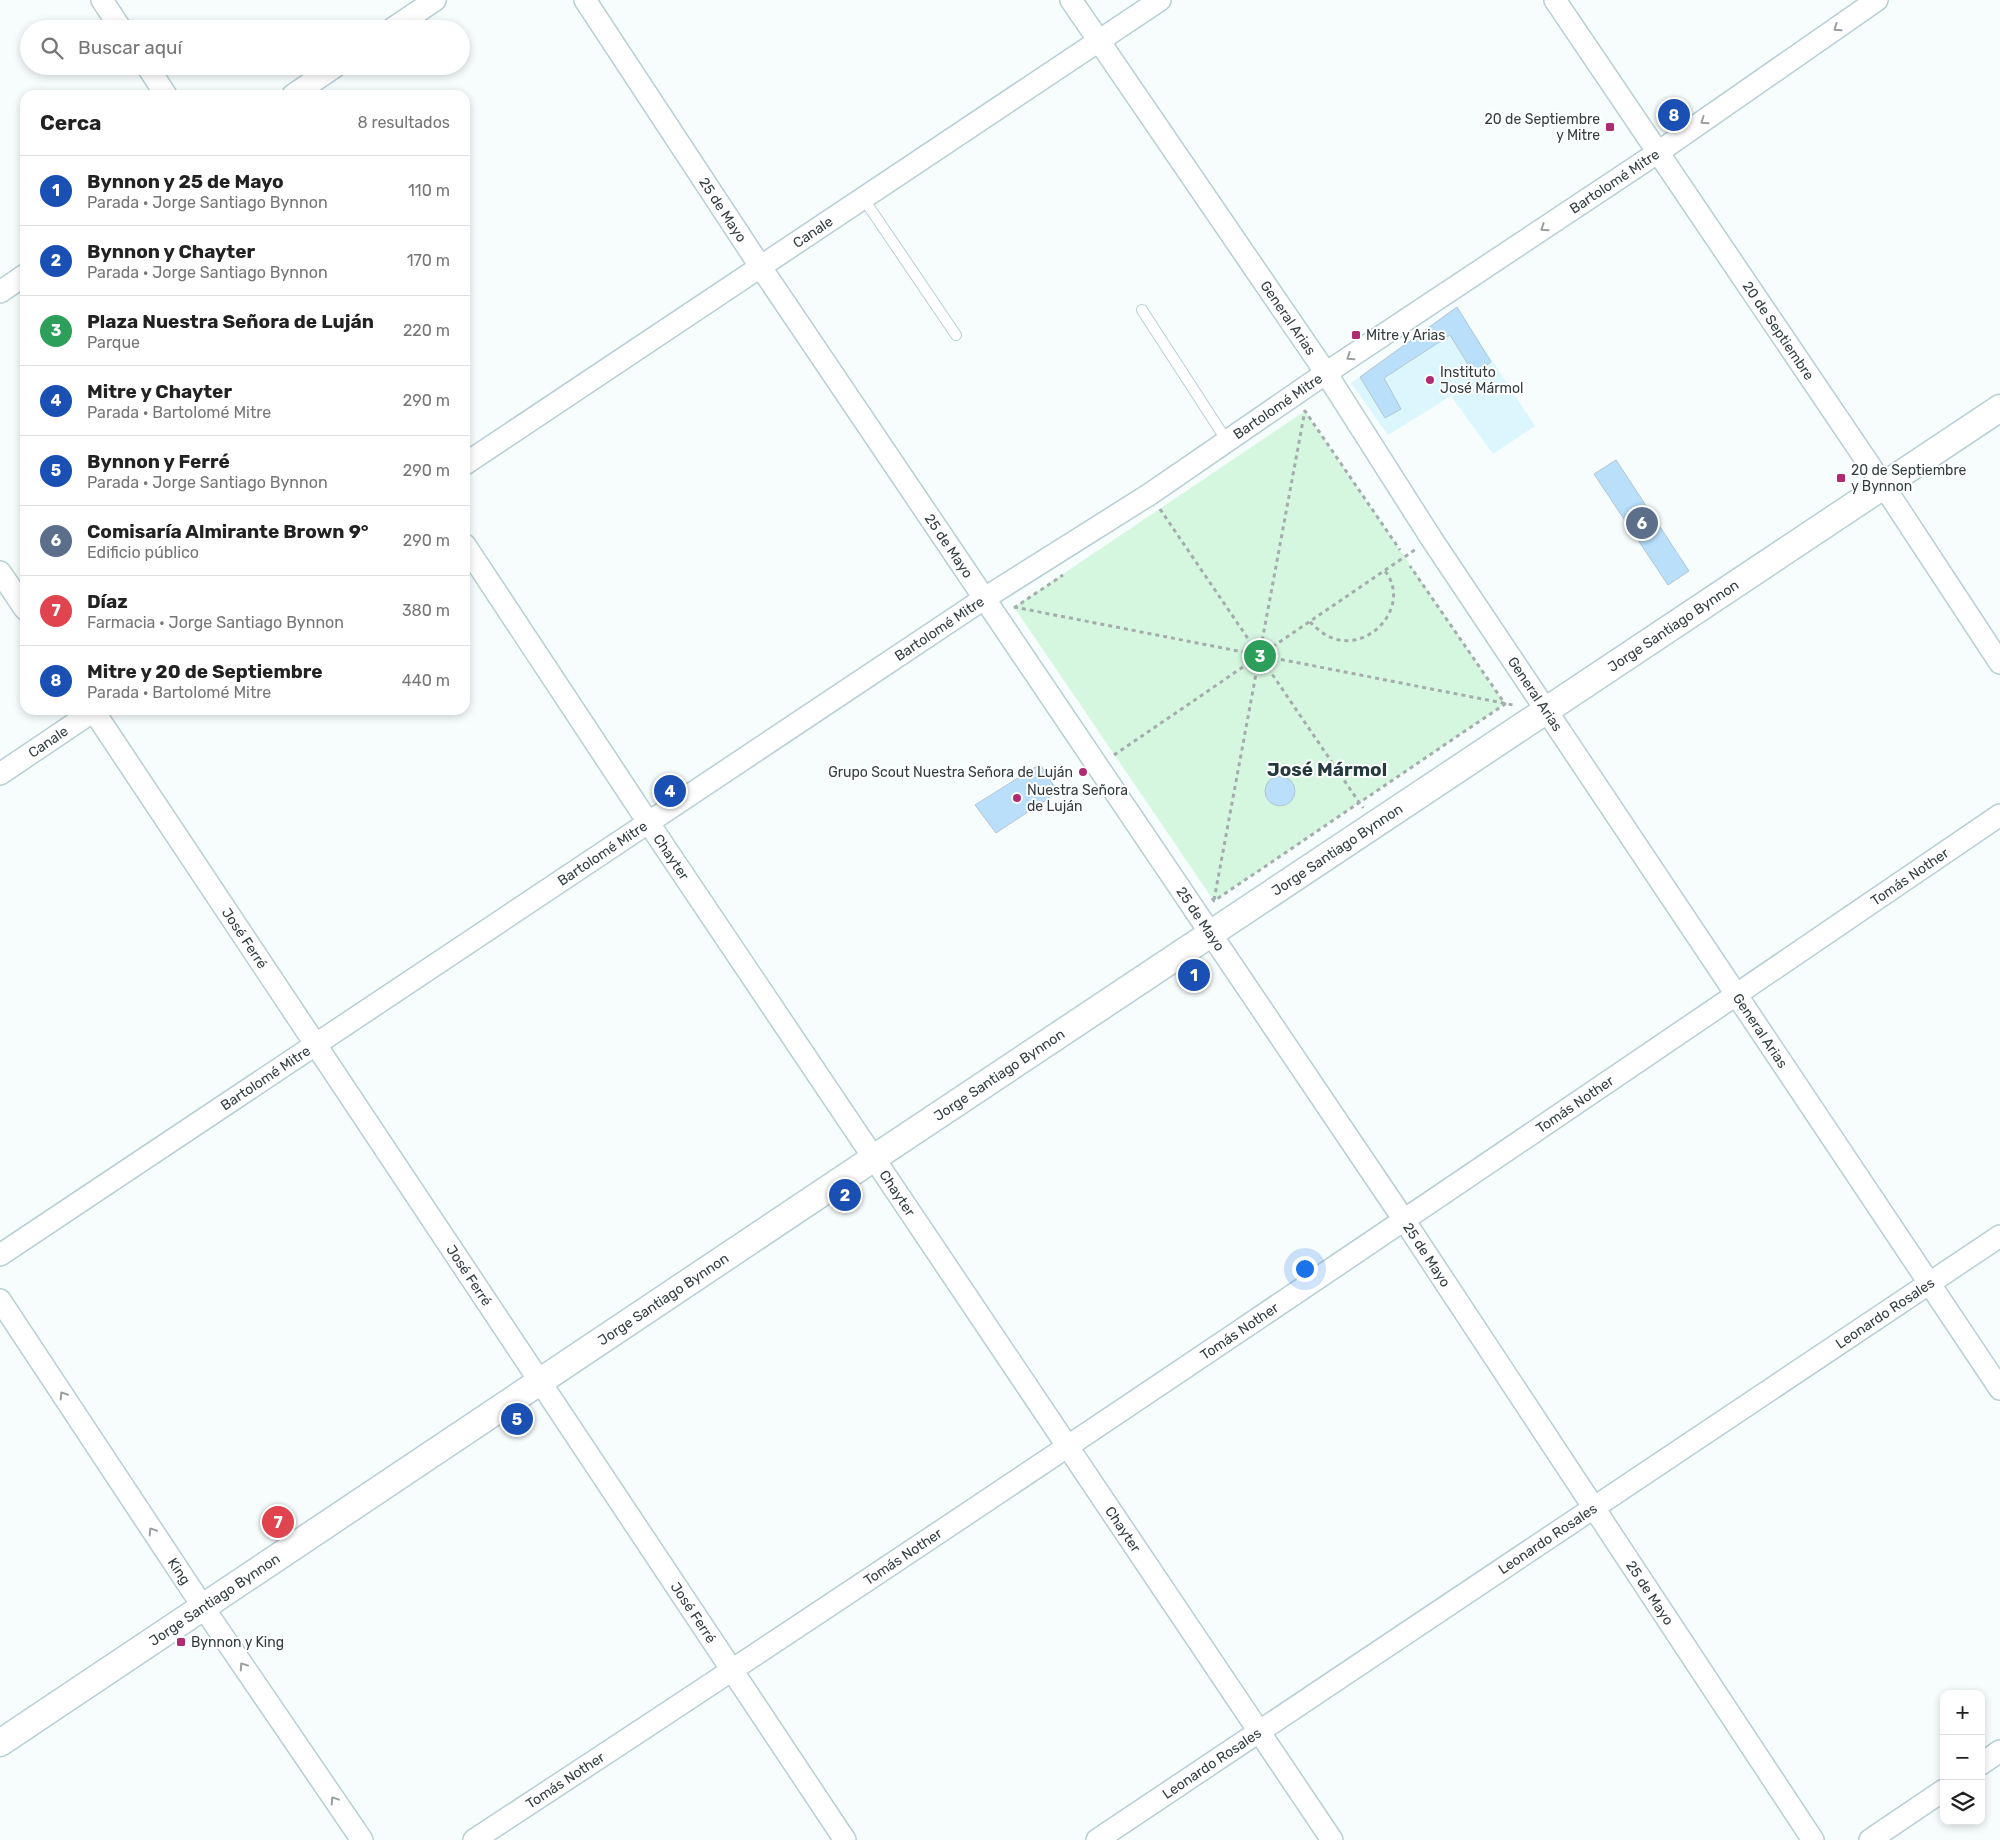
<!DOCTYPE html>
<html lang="es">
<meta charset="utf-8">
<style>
body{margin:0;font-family:Rubik,sans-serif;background:#f6f6f6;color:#222}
.controls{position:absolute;right:15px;bottom:15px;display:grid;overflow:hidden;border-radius:10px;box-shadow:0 2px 8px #0003}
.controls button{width:45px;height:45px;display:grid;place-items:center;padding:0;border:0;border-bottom:1px solid #e0e0e0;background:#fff;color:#222;font:25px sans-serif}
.you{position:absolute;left:1304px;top:1268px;width:18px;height:18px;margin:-12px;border:4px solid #fff;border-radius:50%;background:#1a73e8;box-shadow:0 0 0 8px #1a73e833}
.badge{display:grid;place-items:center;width:32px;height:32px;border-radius:50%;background:#0f766e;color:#fff;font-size:16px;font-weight:700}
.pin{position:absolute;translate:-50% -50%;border:2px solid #fff;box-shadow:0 1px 5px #0006}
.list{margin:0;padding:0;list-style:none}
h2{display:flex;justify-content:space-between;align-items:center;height:65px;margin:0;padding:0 20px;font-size:21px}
h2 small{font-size:16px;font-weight:400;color:#767676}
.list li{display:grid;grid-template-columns:32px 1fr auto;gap:15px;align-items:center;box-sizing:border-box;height:70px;padding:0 20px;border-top:1px solid #e0e0e0}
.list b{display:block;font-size:19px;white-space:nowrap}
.list p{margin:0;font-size:16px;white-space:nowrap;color:#767676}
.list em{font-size:16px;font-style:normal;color:#767676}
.icon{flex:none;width:28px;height:28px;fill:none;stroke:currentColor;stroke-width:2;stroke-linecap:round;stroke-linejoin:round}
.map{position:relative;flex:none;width:2000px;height:1840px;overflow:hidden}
.search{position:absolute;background:#fff;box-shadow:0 2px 8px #0003;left:20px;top:20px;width:450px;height:55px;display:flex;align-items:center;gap:12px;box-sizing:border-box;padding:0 18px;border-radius:28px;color:#767676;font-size:19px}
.panel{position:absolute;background:#fff;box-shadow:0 2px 8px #0003;left:20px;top:90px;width:450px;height:625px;border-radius:15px}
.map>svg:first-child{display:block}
.built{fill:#dbf7fd}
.green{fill:#d5f7df}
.building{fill:#b9dffb;stroke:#b2c5d2}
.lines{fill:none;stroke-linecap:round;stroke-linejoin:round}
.service-casing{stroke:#b7cfd4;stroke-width:12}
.minor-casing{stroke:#b7cfd4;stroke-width:24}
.tertiary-casing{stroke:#b7cfd4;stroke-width:29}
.path{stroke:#a5acad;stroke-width:3;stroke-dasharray:4 4;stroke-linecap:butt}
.service{stroke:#fff;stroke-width:10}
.minor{stroke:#fff;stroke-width:21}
.tertiary{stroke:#fff;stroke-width:26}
.oneway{stroke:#9a9ea0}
.poi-dot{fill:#b02b71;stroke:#fff;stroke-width:2}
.labels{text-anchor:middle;stroke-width:4;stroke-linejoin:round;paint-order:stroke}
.poi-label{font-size:14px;fill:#343e40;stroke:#fff;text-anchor:start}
.street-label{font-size:14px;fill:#343e40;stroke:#fff}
.district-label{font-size:19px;font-weight:bold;fill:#253a3e;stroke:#fff}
</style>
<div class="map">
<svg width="2000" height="1840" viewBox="0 0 2000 1840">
<rect width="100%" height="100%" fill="#f7fcfd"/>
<!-- built -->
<path class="built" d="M1457 307 1535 426 1493 454 1451 396 1388 435 1351 383Z"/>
<!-- green -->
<path class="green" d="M1305 411 1505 704 1214 901 1014 607Z"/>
<!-- building -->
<path class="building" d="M1457 307 1491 362 1474 374 1450 335 1384 378 1401 409 1385 418 1360 377Z
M1616 460 1689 571 1668 585 1594 474Z
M1040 764 1058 792 996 833 975 805Z
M1265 791a15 15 0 1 1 30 0a15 15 0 1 1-30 0Z"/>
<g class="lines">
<!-- service casing -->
<g class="service-casing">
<path id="service" d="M863 198 956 335
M1142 310 1227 441"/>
</g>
<!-- minor casing -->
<g class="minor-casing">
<g id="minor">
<path d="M102 0 121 29"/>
<path id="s1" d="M585 0 760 266 1404 1220 1813 1840"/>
<path id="s2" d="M1071 0 1326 373 1431 538 2000 1389"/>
<path id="s3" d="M1555 0 1883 485 2000 663"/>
<path d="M392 29 435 0"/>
<path d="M147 66 166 95"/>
<path d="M293 95 336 66"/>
<path d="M0 292 25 275"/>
<path id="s4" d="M465 464 1160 0"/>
<path id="s5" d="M465 545 648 822 1332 1840"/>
<path d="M0 572 25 609"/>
<path id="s6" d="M93 710 845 1840"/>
<path id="s7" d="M0 774 95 710"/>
<path id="s8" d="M0 1255 985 598 1150 494 1326 373 1657 153 1877 0"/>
<path id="s9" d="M0 1300 203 1607 362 1840"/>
<path d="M1981 1764 2000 1751"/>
<path id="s10" d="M474 1840C987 1504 1494 1160 2000 815"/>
<path id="s11" d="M1097 1840 2000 1236"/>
<path d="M1870 1840 1944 1790"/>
</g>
</g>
<!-- tertiary casing -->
<g class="tertiary-casing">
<g id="tertiary">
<path id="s12" d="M0 1743 874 1158 2000 408"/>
</g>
</g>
<!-- path -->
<path class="path" d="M1304 412 1305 411 1400 550
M1160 509 1363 808
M1014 607 1513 705
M1014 608 1063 575
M1310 622C1317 629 1325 636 1335 639 1373 650 1411 604 1385 571
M1114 755 1416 549
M1212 898 1214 901 1505 704 1410 566
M1214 900 1305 410"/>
<!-- service -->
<use href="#service" class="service"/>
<!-- minor -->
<use href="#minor" class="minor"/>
<!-- tertiary -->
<use href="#tertiary" class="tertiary"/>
</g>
<!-- one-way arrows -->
<defs><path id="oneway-chevron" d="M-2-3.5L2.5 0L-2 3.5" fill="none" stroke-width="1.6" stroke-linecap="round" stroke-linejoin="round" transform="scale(1.25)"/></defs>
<g class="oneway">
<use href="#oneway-chevron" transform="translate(1837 28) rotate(145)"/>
<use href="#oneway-chevron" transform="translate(1704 121) rotate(145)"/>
<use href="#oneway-chevron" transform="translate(1544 228) rotate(146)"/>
<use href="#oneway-chevron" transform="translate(1350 357) rotate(146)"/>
<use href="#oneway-chevron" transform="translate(63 1395) rotate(-123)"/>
<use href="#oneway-chevron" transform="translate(152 1531) rotate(-123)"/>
<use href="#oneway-chevron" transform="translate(243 1666) rotate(-124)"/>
<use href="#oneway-chevron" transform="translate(334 1800) rotate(-124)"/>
</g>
<!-- markers -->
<g class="poi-dot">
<rect x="1605" y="122" width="10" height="10" rx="2.5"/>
<rect x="1351" y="330" width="10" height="10" rx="2.5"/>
<circle cx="1430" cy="380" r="5"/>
<rect x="1836" y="473" width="10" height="10" rx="2.5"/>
<circle cx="1083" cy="772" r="5"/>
<circle cx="1017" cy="798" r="5"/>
<rect x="176" y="1637" width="10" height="10" rx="2.5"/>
</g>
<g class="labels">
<!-- poi labels -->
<g class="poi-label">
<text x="1600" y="124" text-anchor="end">20 de Septiembre<tspan x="1600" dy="16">y Mitre</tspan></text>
<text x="1366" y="340">Mitre y Arias</text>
<text x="1440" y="377">Instituto<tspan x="1440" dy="16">José Mármol</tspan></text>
<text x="1851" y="475">20 de Septiembre<tspan x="1851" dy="16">y Bynnon</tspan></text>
<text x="1073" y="777" text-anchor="end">Grupo Scout Nuestra Señora de Luján</text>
<text x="1027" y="795">Nuestra Señora<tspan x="1027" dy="16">de Luján</tspan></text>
<text x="191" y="1647">Bynnon y King</text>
</g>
<!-- street labels -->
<g class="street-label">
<text dy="5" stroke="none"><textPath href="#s8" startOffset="1939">Bartolomé Mitre</textPath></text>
<text dy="5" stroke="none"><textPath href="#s1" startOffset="251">25 de Mayo</textPath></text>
<text dy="5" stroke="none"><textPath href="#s4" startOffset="418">Canale</textPath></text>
<text dy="5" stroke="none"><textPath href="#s2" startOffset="385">General Arias</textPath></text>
<text dy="5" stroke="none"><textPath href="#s3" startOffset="399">20 de Septiembre</textPath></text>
<text dy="5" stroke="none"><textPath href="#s8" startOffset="1534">Bartolomé Mitre</textPath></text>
<text dy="5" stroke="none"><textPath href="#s1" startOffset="656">25 de Mayo</textPath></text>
<text dy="5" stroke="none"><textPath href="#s12" startOffset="2012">Jorge Santiago Bynnon</textPath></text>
<text dy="5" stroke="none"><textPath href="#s8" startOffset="1129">Bartolomé Mitre</textPath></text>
<text dy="5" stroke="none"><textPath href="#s2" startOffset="835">General Arias</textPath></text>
<text dy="5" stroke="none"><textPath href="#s7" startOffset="58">Canale</textPath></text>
<text dy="5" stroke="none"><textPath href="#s12" startOffset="1608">Jorge Santiago Bynnon</textPath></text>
<text dy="5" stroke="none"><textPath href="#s8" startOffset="724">Bartolomé Mitre</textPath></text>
<text dy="5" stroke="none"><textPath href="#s5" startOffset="374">Chayter</textPath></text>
<text dy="5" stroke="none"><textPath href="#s10" startOffset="1729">Tomás Nother</textPath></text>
<text dy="5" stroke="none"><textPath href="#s1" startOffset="1106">25 de Mayo</textPath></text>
<text dy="5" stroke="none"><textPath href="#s6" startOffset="274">José Ferré</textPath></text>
<text dy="5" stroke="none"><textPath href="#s2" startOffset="1240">General Arias</textPath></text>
<text dy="5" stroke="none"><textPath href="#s12" startOffset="1202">Jorge Santiago Bynnon</textPath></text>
<text dy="5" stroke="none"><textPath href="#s8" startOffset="319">Bartolomé Mitre</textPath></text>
<text dy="5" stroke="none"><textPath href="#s10" startOffset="1324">Tomás Nother</textPath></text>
<text dy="5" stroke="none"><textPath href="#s5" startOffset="779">Chayter</textPath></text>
<text dy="5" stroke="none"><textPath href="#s1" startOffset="1511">25 de Mayo</textPath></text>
<text dy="5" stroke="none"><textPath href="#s6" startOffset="679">José Ferré</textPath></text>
<text dy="5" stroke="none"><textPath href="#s12" startOffset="798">Jorge Santiago Bynnon</textPath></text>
<text dy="5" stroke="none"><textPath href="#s11" startOffset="948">Leonardo Rosales</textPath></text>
<text dy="5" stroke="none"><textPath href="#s10" startOffset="919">Tomás Nother</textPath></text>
<text dy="5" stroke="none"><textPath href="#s5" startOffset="1184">Chayter</textPath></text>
<text dy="5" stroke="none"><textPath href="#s11" startOffset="542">Leonardo Rosales</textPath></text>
<text dy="5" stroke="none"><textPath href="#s10" startOffset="514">Tomás Nother</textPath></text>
<text dy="5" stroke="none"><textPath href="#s9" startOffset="325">King</textPath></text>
<text dy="5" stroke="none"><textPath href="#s1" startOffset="1916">25 de Mayo</textPath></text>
<text dy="5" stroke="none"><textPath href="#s12" startOffset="258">Jorge Santiago Bynnon</textPath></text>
<text dy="5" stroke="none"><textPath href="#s6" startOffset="1084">José Ferré</textPath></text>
<text dy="5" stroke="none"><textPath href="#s11" startOffset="138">Leonardo Rosales</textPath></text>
<text dy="5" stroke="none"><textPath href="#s10" startOffset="109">Tomás Nother</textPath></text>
</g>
<!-- district labels -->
<g class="district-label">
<text x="1327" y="776">José Mármol</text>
</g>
</g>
</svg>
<div class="controls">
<button>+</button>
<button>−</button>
<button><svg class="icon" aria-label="layers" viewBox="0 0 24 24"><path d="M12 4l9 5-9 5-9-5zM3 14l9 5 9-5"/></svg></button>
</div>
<div class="you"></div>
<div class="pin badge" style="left:1194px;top:975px;background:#1a4fb4">1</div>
<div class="pin badge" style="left:845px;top:1195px;background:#1a4fb4">2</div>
<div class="pin badge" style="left:1260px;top:656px;background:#2e9e5b">3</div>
<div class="pin badge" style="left:670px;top:791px;background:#1a4fb4">4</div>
<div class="pin badge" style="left:517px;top:1419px;background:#1a4fb4">5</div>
<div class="pin badge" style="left:1642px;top:523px;background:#5c6f8a">6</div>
<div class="pin badge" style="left:278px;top:1522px;background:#e0444e">7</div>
<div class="pin badge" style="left:1674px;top:115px;background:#1a4fb4">8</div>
<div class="search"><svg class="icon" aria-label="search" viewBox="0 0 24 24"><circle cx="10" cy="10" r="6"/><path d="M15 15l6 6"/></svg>Buscar aquí</div>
<section class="panel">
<h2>Cerca<small>8 resultados</small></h2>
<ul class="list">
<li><span class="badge" style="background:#1a4fb4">1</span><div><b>Bynnon y 25 de Mayo</b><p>Parada · Jorge Santiago Bynnon</p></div><em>110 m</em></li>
<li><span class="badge" style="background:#1a4fb4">2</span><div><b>Bynnon y Chayter</b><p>Parada · Jorge Santiago Bynnon</p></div><em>170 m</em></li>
<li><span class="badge" style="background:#2e9e5b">3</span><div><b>Plaza Nuestra Señora de Luján</b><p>Parque</p></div><em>220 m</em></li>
<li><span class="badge" style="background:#1a4fb4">4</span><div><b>Mitre y Chayter</b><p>Parada · Bartolomé Mitre</p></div><em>290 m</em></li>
<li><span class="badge" style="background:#1a4fb4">5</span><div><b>Bynnon y Ferré</b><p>Parada · Jorge Santiago Bynnon</p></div><em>290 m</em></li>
<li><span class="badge" style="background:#5c6f8a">6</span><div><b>Comisaría Almirante Brown 9°</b><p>Edificio público</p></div><em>290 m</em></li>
<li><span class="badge" style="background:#e0444e">7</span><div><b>Díaz</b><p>Farmacia · Jorge Santiago Bynnon</p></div><em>380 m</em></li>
<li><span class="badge" style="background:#1a4fb4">8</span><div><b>Mitre y 20 de Septiembre</b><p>Parada · Bartolomé Mitre</p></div><em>440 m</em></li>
</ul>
</section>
</div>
